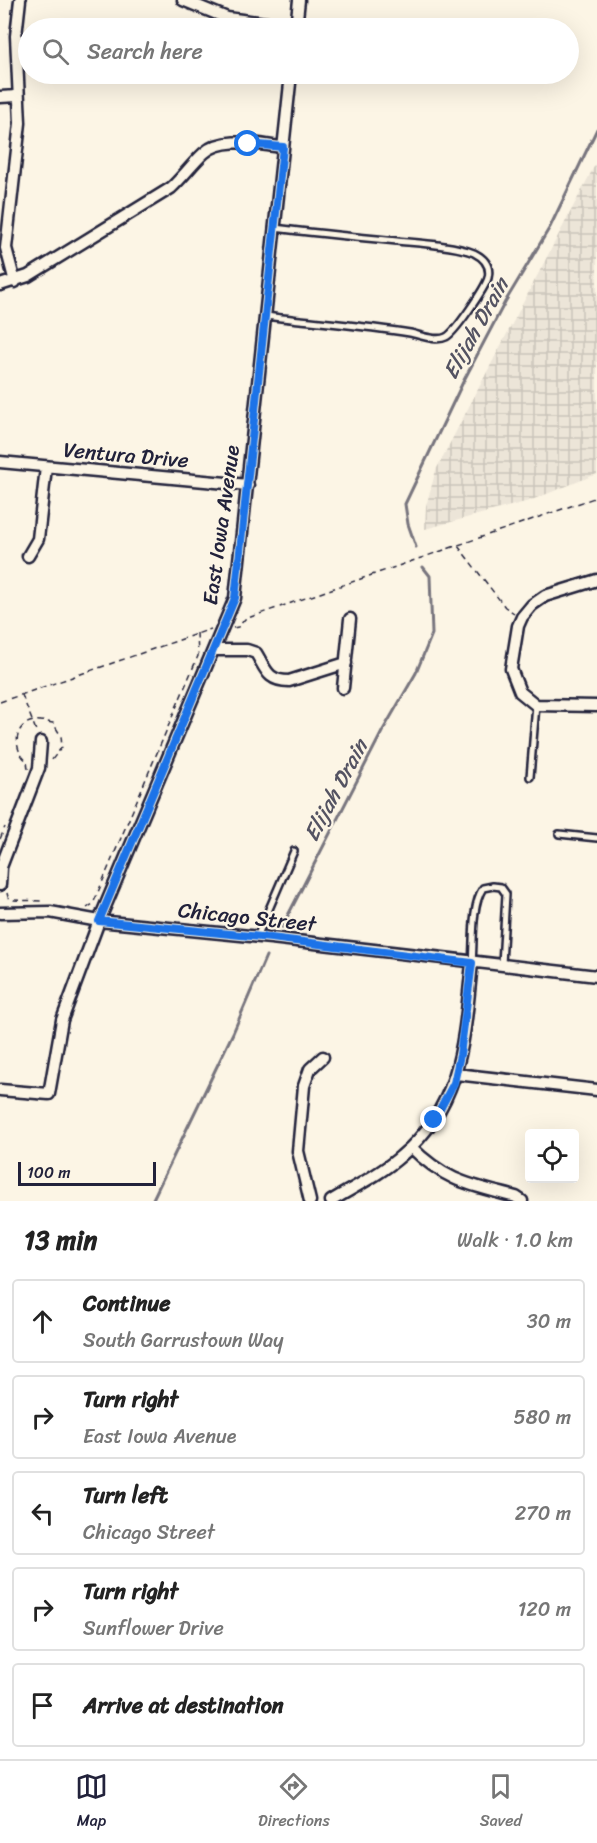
<!DOCTYPE html>
<meta charset="utf-8">
<style>
body{margin:0;font-family:Sriracha,sans-serif;background:#f6f6f6;color:#222}
.controls{position:absolute;right:18px;bottom:18px;display:grid;overflow:hidden;border-radius:6px;box-shadow:0 6px 24px #0002}
.controls button{width:54px;height:54px;display:grid;place-items:center;padding:0;border:0;border-bottom:2px solid #e0e0e0;background:#fff;color:#222;font:30px sans-serif}
.scale{position:absolute;left:18px;bottom:15px;width:138px;box-sizing:border-box;padding-left:6px;border:3px solid #22223b;border-top:0;font-size:16px;line-height:21px;white-space:nowrap;color:#22223b;-webkit-text-stroke:4px #fcf5e5;paint-order:stroke}
.stop{position:absolute;width:18px;height:18px;margin:-14px;border:4px solid #1a73e8;border-radius:50%;background:#fff}
.stop.end{background:#1a73e8;border-color:#fff;box-shadow:0 2px 6px #0008}
.list{margin:0;padding:0;list-style:none}
h2{display:flex;justify-content:space-between;align-items:center;height:78px;margin:0;padding:0 24px;font-size:26px}
h2 small{font-size:20px;font-weight:400;color:#767676}
.list li{display:grid;grid-template-columns:39px 1fr auto;gap:18px;align-items:center;box-sizing:border-box;height:84px;margin:0 12px 12px;padding:0 12px;border:2px solid #e0e0e0;border-radius:6px}
.list b{display:block;font-size:22px;white-space:nowrap}
.list p{margin:0;font-size:20px;white-space:nowrap;color:#767676}
.list em{font-size:20px;font-style:normal;color:#767676}
.icon{flex:none;width:33px;height:33px;fill:none;stroke:currentColor;stroke-width:2;stroke-linecap:round;stroke-linejoin:round}
.map{position:relative;flex:none;width:597px;height:1201px;overflow:hidden}
.search{position:absolute;background:#fff;box-shadow:0 6px 24px #0002;left:18px;right:18px;top:18px;height:66px;display:flex;align-items:center;gap:15px;box-sizing:border-box;padding:0 21px;border-radius:33px;color:#767676;font-size:22px}
.sheet{height:558px;background:#fff}
nav{display:flex;justify-content:space-around;align-items:center;box-sizing:border-box;height:84px;border-top:2px solid #e0e0e0;background:#fff;font-size:16px;color:#767676}
nav a{display:grid;justify-items:center;gap:3px}
nav .on{color:#22223b}
.map>svg:first-child{display:block}
.industrial{fill:url(#industrial-grid)}
.lines{fill:none;stroke-linecap:round;stroke-linejoin:round}
.stream{stroke:#78757e;stroke-width:3}
.service-casing{stroke:#22223b;stroke-width:10}
.minor-casing{stroke:#22223b;stroke-width:15}
.path{stroke:#22223b;stroke-width:1.5;stroke-dasharray:6 4.5;stroke-linecap:butt}
.service{stroke:#fcf5e5;stroke-width:5}
.minor{stroke:#fcf5e5;stroke-width:10}
.route{stroke:#1a73e8;stroke-width:8}
.labels{text-anchor:middle;stroke-width:4.5;stroke-linejoin:round;paint-order:stroke}
.street-label{font-size:21px;fill:#22223b;stroke:#fcf5e5}
.water-label{font-size:22px;font-style:italic;fill:#545362;stroke:#fcf5e5}
</style>
<div class="map">
<svg width="597" height="1201" viewBox="0 0 597 1201">
<defs>
<pattern id="industrial-grid" width="8" height="8" patternUnits="userSpaceOnUse" patternTransform="scale(1.5)"><rect width="8" height="8" fill="#ece5d8"/><path d="M0 4h8M4 0v8" fill="none" stroke="#cac4ba"/></pattern>
</defs>
<rect width="100%" height="100%" fill="#fcf5e5"/>
<filter id="ink" filterUnits="userSpaceOnUse"><feTurbulence type="fractalNoise" baseFrequency=".0167" numOctaves="2"/><feDisplacementMap in="SourceGraphic" scale="12" xChannelSelector="R" yChannelSelector="G"/><feConvolveMatrix kernelMatrix="1 2 1 2 8 2 1 2 1" color-interpolation-filters="sRGB"/></filter>
<g filter="url(#ink)">
<!-- industrial -->
<path class="industrial" d="M597 161V474L529 501 425 529 426 506 436 470Z"/>
<g class="lines">
<!-- stream -->
<path class="stream" d="M416 547 408 524 405 504 463 382 505 302 550 227 597 129
M282 927 383 730 416 673 432 634 430 576 423 567
M152 1201 233 1033 266 956"/>
<!-- service casing -->
<g class="service-casing">
<path id="service" d="M265 316C313 322 362 325 410 333 420 335 437 342 446 337 455 333 485 288 488 278 491 266 484 258 474 253 455 245 418 243 397 241 356 237 315 233 274 228
M530 777 536 705
M559 834 597 838
M257 937 294 851
M472 963C474 941 471 906 483 888L493 886 501 887 506 894 502 964"/>
</g>
<!-- minor casing -->
<g class="minor-casing">
<path id="minor" d="M183 0 227 18 296 27
M296 28 299 0
M0 97 18 96
M15 282 6 248 20 123 16 36 20 0
M0 285 28 276 171 188C183 177 192 164 204 153 224 135 259 145 283 147
M0 462 248 485
M28 556 38 539 46 467
M597 580 545 596 532 605 522 617 518 626 511 669 520 692 536 705 597 706
M214 650H247L256 653C266 669 267 681 289 681L346 663
M343 688 350 619
M0 885 1 867 39 768 41 742
M0 913 50 912 99 921 271 938 597 976
M456 1074 597 1090
M0 1090 49 1094 62 1020 99 921 235 598 291 74
M411 1147C446 1182 471 1185 516 1197L522 1201
M310 1201 298 1151 304 1086 310 1069 323 1057
M331 1201C354 1187 381 1174 401 1156 463 1104 464 1038 472 963"/>
</g>
<!-- path -->
<path class="path" d="M458 546 505 607 514 613
M233 628 238 627 245 619 597 497
M22 695 37 733
M0 702 211 629
M28 769 27 761C13 751 13 724 34 721 40 720 47 722 53 723L61 736 62 747 51 761
M0 839 5 827
M7 893 8 897 14 900 41 901
M87 908 93 904 198 656 197 633"/>
<!-- service -->
<use href="#service" class="service"/>
<!-- minor -->
<use href="#minor" class="minor"/>
</g>
</g>
<g class="lines" filter="url(#ink)">
<!-- route -->
<path class="route" d="M248 144 283 147 235 598 99 921 271 938 472 963 460 1055 454 1083 434 1120"/>
</g>
<g class="labels">
<!-- street labels -->
<g class="street-label">
<text transform="translate(126 455) rotate(5)" y="7">Ventura Drive</text>
<text transform="translate(221 525) rotate(-82)" y="7">East Iowa Avenue</text>
<text transform="translate(247 917) rotate(6)" y="7">Chicago Street</text>
</g>
<!-- water labels -->
<g class="water-label">
<text transform="translate(475 328) rotate(-61)" y="8">Elijah Drain</text>
<text transform="translate(335 790) rotate(-62)" y="8">Elijah Drain</text>
</g>
</g>
</svg>
<div class="controls">
<button><svg class="icon" aria-label="locate" viewBox="0 0 24 24"><circle cx="12" cy="12" r="6"/><path d="M12 2v4M12 18v4M2 12h4M18 12h4"/></svg></button>
</div>
<div class="scale">100 m</div>
<div class="stop" style="left:248px;top:144px"></div>
<div class="stop end" style="left:434px;top:1120px"></div>
<div class="search"><svg class="icon" aria-label="search" viewBox="0 0 24 24"><circle cx="10" cy="10" r="6"/><path d="M15 15l6 6"/></svg>Search here</div>
</div>
<section class="sheet">
<h2>13 min<small>Walk · 1.0 km</small></h2>
<ul class="list">
<li><svg class="icon" aria-label="ahead" viewBox="0 0 24 24"><path d="M12 20V5M6 11l6-6 6 6"/></svg><div><b>Continue</b><p>South Garrustown Way</p></div><em>30 m</em></li>
<li><svg class="icon" aria-label="right" viewBox="0 0 24 24"><path d="M7 20v-9h11M14 6l5 5-5 5"/></svg><div><b>Turn right</b><p>East Iowa Avenue</p></div><em>580 m</em></li>
<li><svg class="icon" aria-label="left" viewBox="0 0 24 24"><path d="M17 20v-9H6M10 6l-5 5 5 5"/></svg><div><b>Turn left</b><p>Chicago Street</p></div><em>270 m</em></li>
<li><svg class="icon" aria-label="right" viewBox="0 0 24 24"><path d="M7 20v-9h11M14 6l5 5-5 5"/></svg><div><b>Turn right</b><p>Sunflower Drive</p></div><em>120 m</em></li>
<li><svg class="icon" aria-label="arrive" viewBox="0 0 24 24"><path d="M6 21V4h12l-3 4 3 4H6"/></svg><div><b>Arrive at destination</b></div></li>
</ul>
</section>
<nav>
<a class="on"><svg class="icon" aria-label="map" viewBox="0 0 24 24"><path d="M3 6l6-2 6 2 6-2v14l-6 2-6-2-6 2zM9 4v14M15 6v14"/></svg>Map</a>
<a><svg class="icon" aria-label="directions" viewBox="0 0 24 24"><path d="M12 3l9 9-9 9-9-9zM9 14v-3h6M13 9l2 2-2 2"/></svg>Directions</a>
<a><svg class="icon" aria-label="saved" viewBox="0 0 24 24"><path d="M7 4h10v16l-5-4-5 4z"/></svg>Saved</a>
</nav>
